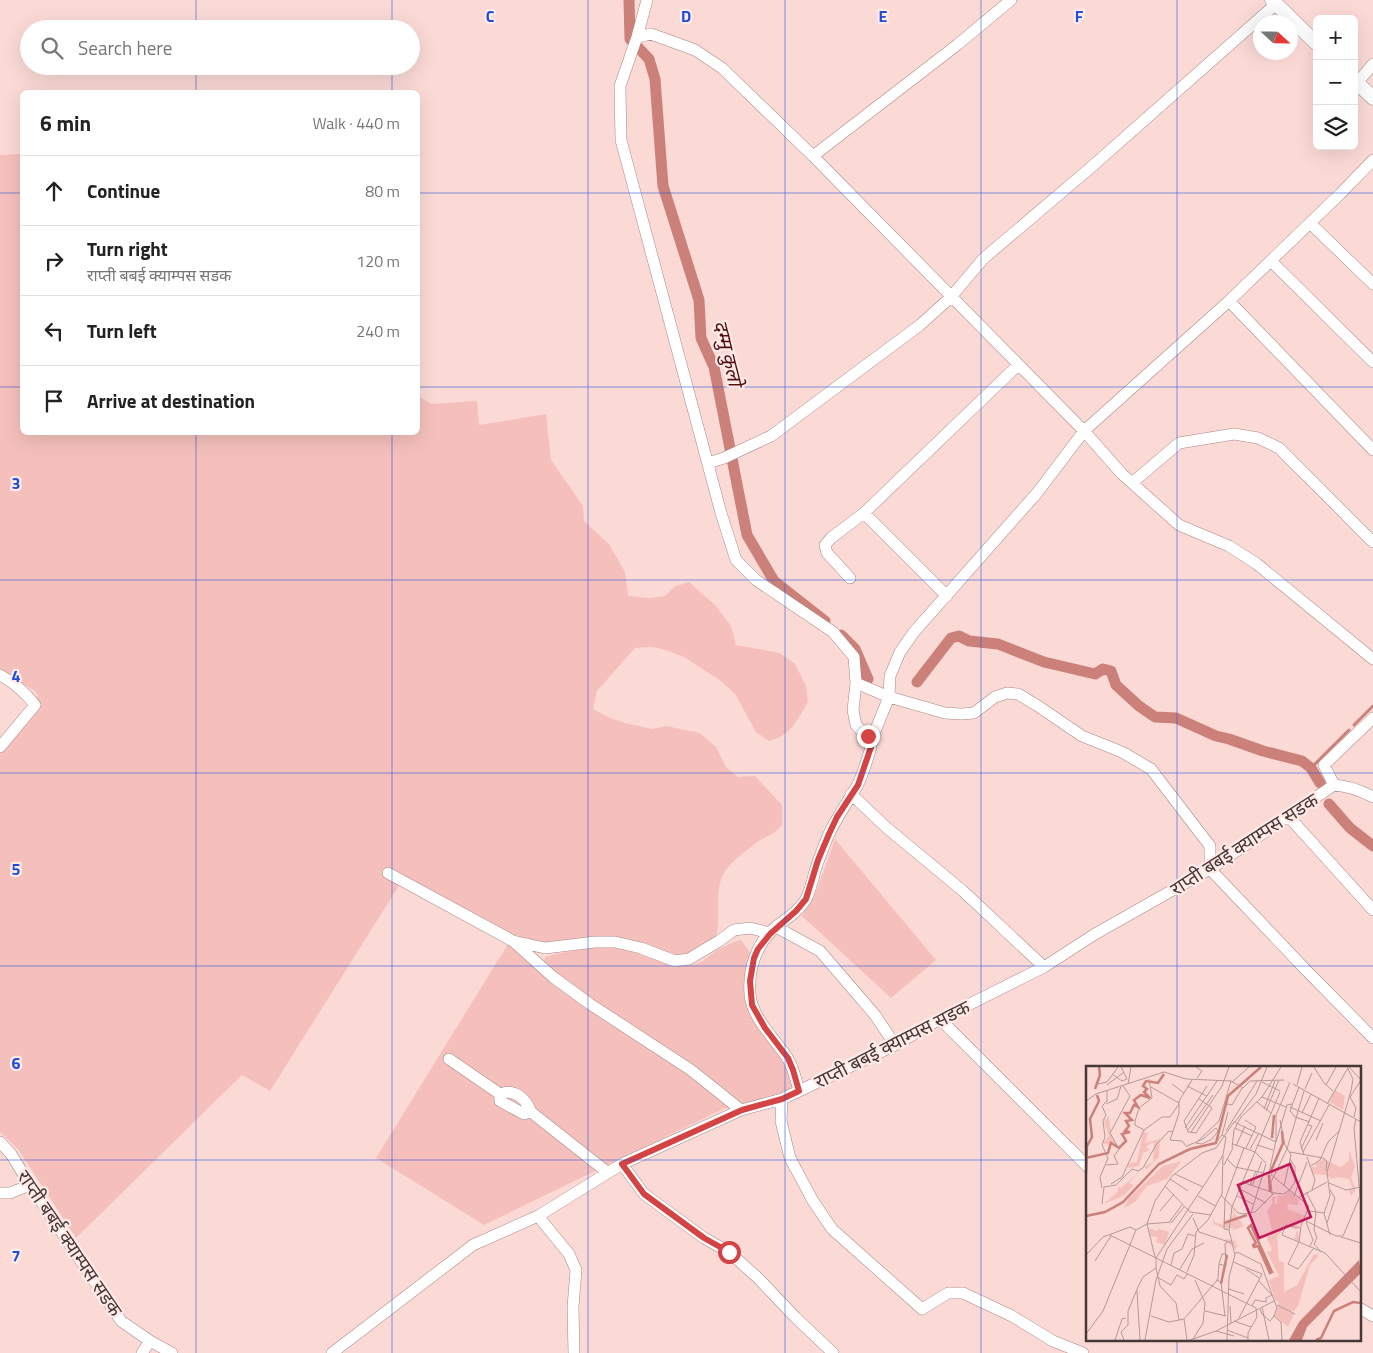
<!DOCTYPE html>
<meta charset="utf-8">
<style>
body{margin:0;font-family:"Titillium Web","Noto Sans Devanagari",sans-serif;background:#f2f2f2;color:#222}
.controls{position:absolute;right:15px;top:15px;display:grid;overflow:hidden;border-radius:8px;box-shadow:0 5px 20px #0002}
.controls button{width:45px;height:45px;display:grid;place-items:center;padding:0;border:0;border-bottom:1px solid #e0e0e0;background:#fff;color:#222;font:25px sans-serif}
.compass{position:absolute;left:1253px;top:15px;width:45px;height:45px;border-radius:50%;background:#fff;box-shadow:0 5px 20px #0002;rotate:112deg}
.stop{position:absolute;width:15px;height:15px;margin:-11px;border:4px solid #d44444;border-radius:50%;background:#fff}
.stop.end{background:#d44444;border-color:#fff;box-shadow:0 1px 5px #0008}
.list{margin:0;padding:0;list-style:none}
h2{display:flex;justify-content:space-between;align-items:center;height:65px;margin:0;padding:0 20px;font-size:21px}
h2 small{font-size:16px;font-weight:400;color:#767676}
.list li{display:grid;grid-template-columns:32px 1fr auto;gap:15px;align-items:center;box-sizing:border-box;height:70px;padding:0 20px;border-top:1px solid #e0e0e0}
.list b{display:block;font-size:19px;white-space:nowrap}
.list p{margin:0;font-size:16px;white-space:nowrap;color:#767676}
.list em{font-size:16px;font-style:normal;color:#767676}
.icon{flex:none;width:28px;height:28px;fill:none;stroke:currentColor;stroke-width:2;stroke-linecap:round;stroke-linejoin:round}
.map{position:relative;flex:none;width:1373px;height:1353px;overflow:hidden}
.search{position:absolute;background:#fff;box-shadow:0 5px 20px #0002;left:20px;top:20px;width:400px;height:55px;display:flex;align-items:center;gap:12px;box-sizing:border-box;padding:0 18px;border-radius:28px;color:#767676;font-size:19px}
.panel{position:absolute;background:#fff;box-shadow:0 5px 20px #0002;left:20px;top:90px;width:400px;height:345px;border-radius:8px}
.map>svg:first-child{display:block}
.green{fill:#f5c0bb}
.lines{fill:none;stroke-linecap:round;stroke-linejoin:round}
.stream{stroke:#cc807a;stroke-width:3}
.canal{stroke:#cc807a;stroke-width:11}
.minor-casing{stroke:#a68885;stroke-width:12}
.major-casing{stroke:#a68885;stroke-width:15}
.minor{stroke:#fff;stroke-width:11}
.major{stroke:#fff;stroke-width:14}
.route{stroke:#d44444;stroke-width:6}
.grid{fill:none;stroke:#1d4ed8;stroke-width:1;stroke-opacity:0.55}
.labels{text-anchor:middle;stroke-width:4.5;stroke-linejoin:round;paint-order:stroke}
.street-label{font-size:19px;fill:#453837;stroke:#ffeae8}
.water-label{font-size:20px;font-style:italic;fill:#541011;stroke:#ffeae8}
.inset-river{fill:none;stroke:#cc807a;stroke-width:2.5}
.inset-road{fill:none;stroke:#b29996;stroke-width:1}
.view{fill:#c2185b;fill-opacity:0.15;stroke:#c2185b;stroke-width:2.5}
.inset-edge{fill:none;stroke:#453837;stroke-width:2.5}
.grid-label{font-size:16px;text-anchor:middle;font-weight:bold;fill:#1d4ed8;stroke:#ffeae8;stroke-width:4.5;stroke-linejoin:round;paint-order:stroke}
</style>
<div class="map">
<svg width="1373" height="1353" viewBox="0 0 1373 1353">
<rect width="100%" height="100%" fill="#fbdad6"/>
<!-- green -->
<path class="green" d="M22 154V432H418V396L432 404 477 401 479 425 546 414 551 460 583 506 584 521 609 544 625 572 628 596 649 598 665 596 674 587 689 582 715 605 731 626 736 645 780 653 795 664 806 686 808 702C798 719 790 737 769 741L756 732 735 694 721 681 684 657 666 650 652 647 635 648 597 691 593 709 610 718 625 723 652 729 666 726 700 733 716 747 726 767 738 777 755 776 782 805C782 811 783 819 782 824 779 832 767 836 760 840 750 848 728 863 723 875 714 894 721 917 716 937L690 954 677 956 642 945H545L509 933 544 964 545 957C566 952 592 946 614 948 641 952 666 968 693 965 701 964 709 955 716 951 724 946 732 942 741 940L752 955 747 982 787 1069 795 1089 783 1096 723 1109 484 1225 376 1158 508 944 400 884 270 1091 242 1075 76 1238 18 1149 0 1132V739L38 696 34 690 0 672V155Z
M835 839 936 960 891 998 802 916 816 892Z"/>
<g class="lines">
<!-- stream -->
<path class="stream" d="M1354 725 1373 706
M1311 768 1349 730"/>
<!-- canal -->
<path class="canal" d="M629 0 630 39 649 59 655 79 663 186 699 300 701 338 714 367 747 535 774 581 825 621
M841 635 855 649 868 679
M917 682 951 638 959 636 969 641 998 644 1044 662 1095 674 1103 669 1111 671 1116 685 1139 706 1155 717 1176 718 1216 736 1229 739 1263 751 1302 761 1311 768 1320 783
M1329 804 1350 828 1373 846"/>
<!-- minor casing -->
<g class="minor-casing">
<path id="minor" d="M647 0 637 37 620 86 621 140 721 513 736 560 756 580 833 632 854 657 856 683 853 710 856 725 871 741V747C867 760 863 775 857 786 847 803 836 818 828 836 823 849 817 862 814 875 812 883 810 890 807 897 801 909 788 918 777 926 757 942 748 968 750 994 752 1019 775 1038 788 1059 794 1069 796 1080 799 1091
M637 37 651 34 665 39 695 50 722 68 813 156 1084 431 1122 474 1179 525 1229 546 1257 564 1373 659
M1357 83 1373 64
M813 156 957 45 1011 0
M1310 223 1373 284
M1271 261 1373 362
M1229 301 1373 450
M708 463 724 458 771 436 920 325 951 297 983 259 1089 169 1276 4
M1132 483 1179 443 1234 434 1258 438 1279 448 1373 542
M864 513 947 596
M850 578 827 553 825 545 831 538 864 513 1018 365
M0 675C15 683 25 692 35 705L0 747
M856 683 889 697 945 713 961 714 974 713 995 697 1007 693 1018 694 1038 706 1082 736 1122 752 1151 769 1210 846V869L1305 969 1373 1038
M871 741 889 697 890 676 900 652 914 632 1037 493 1084 431 1229 301 1340 194 1373 160
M1334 785 1324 765 1373 718
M851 794 887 828 963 891 1044 967
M1289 817 1373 910
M388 873 513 941 545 948 595 942H615L641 948 675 961 689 959 719 941 734 930 750 928 770 933
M776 927 820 951 875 1015 895 1045
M514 942 553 977 590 1004 691 1070 741 1110
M940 1019 1087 1166
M449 1059 500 1094
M782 1099 781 1121 790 1158 813 1201 832 1229 922 1309 948 1293H963L1012 1316 1053 1341 1083 1353
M531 1112 524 1114 500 1101V1094C515 1088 526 1099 531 1112L607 1172
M0 1142 11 1154 30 1185 121 1321 150 1341 172 1353
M622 1164 644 1194 704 1238 729 1252 758 1278 795 1317 833 1353
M0 1193H10L30 1185
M538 1216 569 1254 576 1270 573 1307 574 1353
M1359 1308 1373 1316
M142 1353 150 1341
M332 1353 473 1245 538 1216 622 1164 741 1110 782 1099 799 1091 895 1045 940 1019 1044 967 1095 934 1210 869 1334 785C1349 786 1360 790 1373 797"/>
</g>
<!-- major casing -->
<g class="major-casing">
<path id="major" d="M1272 0 1317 44
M1354 80 1373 98"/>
</g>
<!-- minor -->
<use href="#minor" class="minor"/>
<!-- major -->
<use href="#major" class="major"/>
</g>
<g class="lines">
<!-- route -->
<path class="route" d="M729 1252 704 1238 644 1194 622 1164 742 1110 782 1099 799 1091 793 1070 788 1058 765 1028 752 1005 750 981 754 958 758 949 770 934 796 911 806 899 818 860 829 834 837 817 858 785 871 747V741L868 736"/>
</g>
<!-- grid -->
<path class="grid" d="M196 0V29M392 0V29M588 0V1353M785 0V1353M981 0V1353M1177 0V1067M196 66V92M392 66V92M0 193H22M418 193H1373M0 387H22M418 387H1373M196 432V1353M392 432V1353M0 580H1373M0 773H1373M0 966H1373M0 1160H1087M1359 1160H1373M1177 1339V1353"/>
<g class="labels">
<!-- street labels -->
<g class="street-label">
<text transform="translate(1244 844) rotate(-33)" y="7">राप्ती बबई क्याम्पस सडक</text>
<text transform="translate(892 1044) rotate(-27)" y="7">राप्ती बबई क्याम्पस सडक</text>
<text transform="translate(70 1243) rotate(56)" y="7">राप्ती बबई क्याम्पस सडक</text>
</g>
<!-- water labels -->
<g class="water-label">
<text transform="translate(728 353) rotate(76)" y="7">दम्मु कुलो</text>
</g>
</g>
<!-- overview -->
<g transform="translate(1086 1066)">
<rect width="275" height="275" fill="#fbdad6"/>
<path d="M249 24 259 30 257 44 243 36ZM23 50 25 70 31 78 32 83 25 77 22 86 23 79 17 77 23 70 18 55ZM57 66 62 67 59 77 74 73 73 91 61 103 58 101 67 96 68 77H65L60 81 64 84 57 87 53 100 42 102 43 97 51 96ZM263 84 269 100 265 112 270 123 265 130 263 124 267 123 263 113 251 111 246 113 240 109 226 108V101H231L229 98 237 93 255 101 263 94ZM96 95 81 113 61 120 49 136 38 142 43 132 77 100ZM54 105 43 117 48 119 37 130 18 138 32 125V120L35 122ZM203 124 213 134 212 139 202 138 201 143 220 150 211 163 214 175 208 174 211 164 200 160 191 171 193 195 198 196V226L211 219 228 188 233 189 224 199 212 240 208 245H201L208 248 202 261 189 250 193 236 189 234 183 214 193 210 181 186 186 184 179 168 186 164 181 144 186 138V131L190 130 188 137 191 138 192 129 198 130ZM144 141 158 160 146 165 150 176 149 178 161 184 152 180 149 183 140 176 142 191 139 173 149 175 146 165 148 162 138 163 128 158 127 162V147L128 156 137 159 139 149V157L148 149ZM72 158 73 163 83 166 79 179 70 176 71 171 64 170 63 162 72 165Z" fill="#f5c0bb"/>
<path d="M273 194 275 207 221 261 216 274H203L213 256Z" fill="#cc807a"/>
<path class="inset-river" d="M9 23 14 9 13 1M186 72 188 49M0 92 22 87 25 77 33 82 40 75 36 68 44 66 39 65 43 60 40 55 46 54 39 47H44L48 39 52 41 48 34 55 29 64 32 58 26 61 23 57 20 60 15 72 17 78 8M0 107 1 80 6 71 4 53 13 35 11 29M184 107 197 77 196 65M183 109 184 126M0 150 19 146 37 136 73 98 104 83 130 77 142 30 175 1M138 157 161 149M165 159 186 206 184 207 172 180 168 181 167 179 170 177 162 162ZM135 218 141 189M230 274 235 272 248 245 267 236 275 237"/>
<path class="inset-road" d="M110 1 116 5 111 12M228 1 238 17 247 25M263 1 275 14 264 31 270 42 268 51M26 8 36 15 41 13 35 1M146 16 163 1M176 16 194 25M204 16 190 49V74L183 107 223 140 215 160 213 176M12 18 21 16 32 1M42 18 45 1M86 18 98 27M207 18 275 56M21 19 38 6M211 19 216 1M240 19 250 1M101 20 121 30M65 21 93 37M213 21 204 45 209 51 224 56M219 23 226 7M176 31 200 41M113 33 126 42 110 67 102 66 98 55 121 20M0 35 10 28 78 6 100 13 145 15 157 22 164 15 198 14M171 36 185 47M20 38 31 33 35 20M141 38 146 39 156 22M241 38 262 2M204 41 235 55M178 43 189 15M180 45 193 14M216 47 225 28M159 54 170 61 160 82M194 54 199 79 205 89 198 120M149 56 170 28 181 1M99 62 131 15M130 62 132 65 126 73 116 78 110 77 133 55 145 15M149 62 166 70M58 64 49 59V55L53 42 66 32 63 13M102 64 127 29M140 65 171 15M105 66 136 20 143 1M136 69 142 46M230 74 237 57M147 78 169 86 180 97M171 79 187 84M101 80 117 73 130 62M150 80 159 60M101 81 96 75 84 74 93 47V35L106 14M146 82 148 64 155 51 176 31 195 1M164 83 173 67M215 83 226 60 222 59M204 86 237 92 241 95 240 105M217 86 243 39M218 89 214 76 233 32M221 91 229 114 226 124M141 93 149 101 183 108M20 99 32 98 28 90 33 83 24 67 44 30 37 20M138 99 147 82M225 100 234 94 242 76 253 65M89 108 117 121M84 113 102 125M156 116 188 127M243 117 260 124 274 121M25 118 36 111 58 64 76 51H84L93 38M164 119 170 105M79 120 104 146 125 149M166 120 176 95M16 122 14 111 22 92 16 79 19 71 17 55 20 49 16 40 21 35V25M154 123 180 137M203 125 209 116V101L204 93M220 126 230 145 228 164 231 172 228 178 235 186M186 128 185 116 201 83 218 25M135 129 152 147 158 148 169 146 188 127 198 128 203 124M112 130 129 140M151 130 167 138M208 130 221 96M212 132 241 116M16 138 18 121 30 119 46 103 52 105 57 102 70 79 83 65 87 66M74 145 88 128M223 145 238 147M165 147 180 98M107 152 113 166 146 177M84 155 96 139M220 155 250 170M220 156 227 174 224 180M241 157 249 132 244 124M214 162 200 159 196 169 239 187 275 226M143 164 138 163 139 133 158 82M24 169 170 242 171 251 162 267V274M244 169 238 147 244 130 241 106 265 25 267 13 261 1M250 170H257L274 130 268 62 270 53M255 171 275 177M213 176 202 198 212 203 227 183M149 188 151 186 175 198 191 242 188 250 195 256 196 274M0 189 17 171 44 161 50 164 61 158 69 135 86 110 116 87 130 82 148 56 190 76 201 39 206 38M69 191 61 158 86 156 98 141M9 195 25 170M147 196 176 208 153 252M133 198 136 188H141M85 199 88 187 96 183 102 168 109 170M70 202 74 220 90 237 93 254M94 203 106 183 118 177M160 203 173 212M101 206 108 189 110 166 122 154 136 128 137 90M71 211 85 219 91 209 98 213 102 207M130 214 135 216 139 250M172 214 186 229 180 232V235M143 223 158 228M51 225 54 274M191 239 209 248M144 240 145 257M166 240 169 234 181 236M176 241 183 274M174 243 176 248 184 255 188 250M119 245 140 250M65 250 83 256 98 253M148 255 165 261M141 264 162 272M130 265 148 270M0 268 17 245 50 164M107 273 117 257 119 237 109 214M29 274 36 253 40 252M38 274 35 266 42 259V245L52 221 57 211 70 202V192L130 101 137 89 140 71 136 69 128 79M59 274 70 214 81 183 107 148M101 274 98 253 132 213 133 198 140 200 139 178 141 176M104 274 130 265 188 235M141 274 143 211 149 189 143 164 146 141 194 26"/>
<path class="view" d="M204 98 225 151 173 172 152 119Z"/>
<rect width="275" height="275" class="inset-edge"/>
</g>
<g class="grid-label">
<text x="490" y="22">C</text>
<text x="686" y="22">D</text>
<text x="883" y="22">E</text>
<text x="1079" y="22">F</text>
<text x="16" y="489">3</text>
<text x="16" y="682">4</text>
<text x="16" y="875">5</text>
<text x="16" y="1069">6</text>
<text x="16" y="1262">7</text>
</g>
</svg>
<div class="controls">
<button>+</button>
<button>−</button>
<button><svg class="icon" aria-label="layers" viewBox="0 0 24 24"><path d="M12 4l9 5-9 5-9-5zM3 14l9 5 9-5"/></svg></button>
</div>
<svg class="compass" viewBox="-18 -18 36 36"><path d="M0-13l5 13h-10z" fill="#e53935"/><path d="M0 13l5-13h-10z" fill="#767676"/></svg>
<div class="stop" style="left:729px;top:1252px"></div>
<div class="stop end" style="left:868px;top:736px"></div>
<div class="search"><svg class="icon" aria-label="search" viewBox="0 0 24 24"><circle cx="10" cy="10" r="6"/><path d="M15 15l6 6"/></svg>Search here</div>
<section class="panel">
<h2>6 min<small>Walk · 440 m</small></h2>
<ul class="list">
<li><svg class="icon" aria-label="ahead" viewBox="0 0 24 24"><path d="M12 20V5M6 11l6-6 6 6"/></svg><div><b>Continue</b></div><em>80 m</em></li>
<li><svg class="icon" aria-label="right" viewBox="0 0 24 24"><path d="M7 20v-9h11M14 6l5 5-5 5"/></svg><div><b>Turn right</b><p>राप्ती बबई क्याम्पस सडक</p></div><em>120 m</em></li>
<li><svg class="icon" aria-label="left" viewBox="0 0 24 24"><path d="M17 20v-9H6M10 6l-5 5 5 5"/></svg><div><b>Turn left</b></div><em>240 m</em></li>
<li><svg class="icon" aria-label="arrive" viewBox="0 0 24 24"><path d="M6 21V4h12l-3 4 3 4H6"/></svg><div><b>Arrive at destination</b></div></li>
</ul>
</section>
</div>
